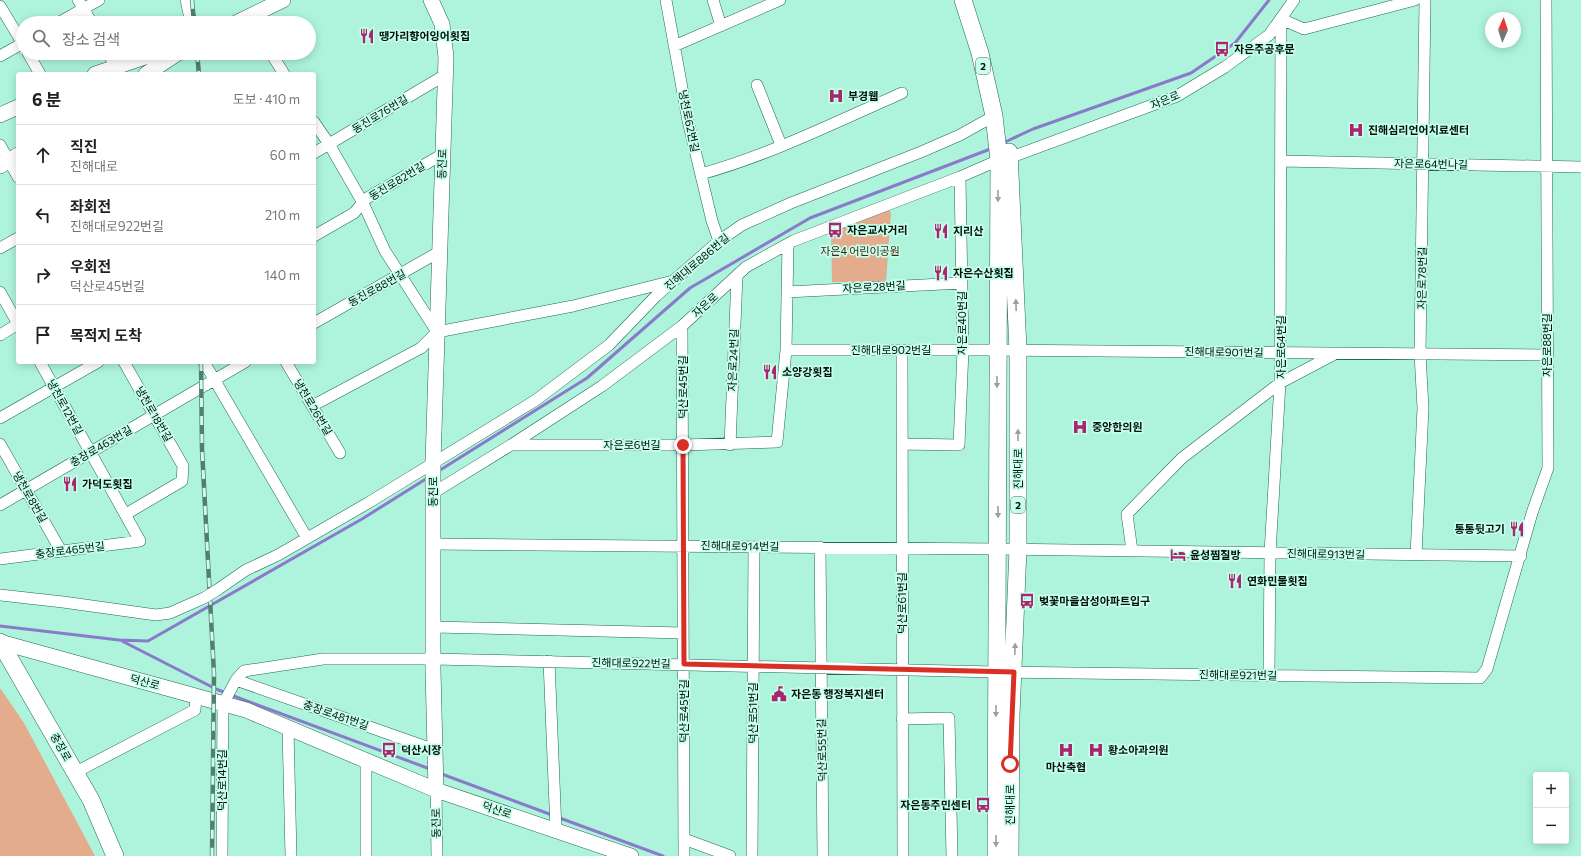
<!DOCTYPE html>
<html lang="ko">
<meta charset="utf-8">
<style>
body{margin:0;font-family:Commissioner,"Noto Sans KR",sans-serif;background:#f2f2f2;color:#202124}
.controls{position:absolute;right:12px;bottom:12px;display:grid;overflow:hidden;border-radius:4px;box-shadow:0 2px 10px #0003}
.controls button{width:36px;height:36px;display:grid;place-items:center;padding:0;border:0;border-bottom:1px solid #e0e0e0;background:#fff;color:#202124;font:20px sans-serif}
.compass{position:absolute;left:1485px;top:12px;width:36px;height:36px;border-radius:50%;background:#fff;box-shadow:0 2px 10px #0003;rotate:3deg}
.stop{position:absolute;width:12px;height:12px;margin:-9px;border:3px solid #d93025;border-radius:50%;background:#fff}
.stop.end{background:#d93025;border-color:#fff;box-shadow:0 1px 4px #0008}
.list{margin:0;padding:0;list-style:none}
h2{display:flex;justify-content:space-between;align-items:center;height:52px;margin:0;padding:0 16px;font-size:17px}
h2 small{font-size:13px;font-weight:400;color:#757577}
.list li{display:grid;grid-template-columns:26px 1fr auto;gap:12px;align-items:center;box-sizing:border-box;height:60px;padding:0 16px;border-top:1px solid #e0e0e0}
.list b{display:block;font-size:15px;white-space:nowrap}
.list p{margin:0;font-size:13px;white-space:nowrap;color:#757577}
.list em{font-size:13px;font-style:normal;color:#757577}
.icon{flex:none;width:22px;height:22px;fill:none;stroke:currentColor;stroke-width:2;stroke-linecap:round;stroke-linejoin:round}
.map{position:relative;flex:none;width:1581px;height:856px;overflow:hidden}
.search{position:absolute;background:#fff;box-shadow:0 2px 10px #0003;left:16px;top:16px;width:300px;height:44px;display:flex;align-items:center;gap:10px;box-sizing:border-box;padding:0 14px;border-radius:22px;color:#757577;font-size:15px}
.panel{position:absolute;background:#fff;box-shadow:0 2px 10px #0003;left:16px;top:72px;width:300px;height:292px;border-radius:4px}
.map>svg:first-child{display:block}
.green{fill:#e3ac8c}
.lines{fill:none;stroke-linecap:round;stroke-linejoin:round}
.stream{stroke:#8a7bca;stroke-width:3}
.street-casing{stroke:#216855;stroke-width:12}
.secondary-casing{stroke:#216855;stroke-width:16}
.primary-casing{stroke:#216855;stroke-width:18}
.street{stroke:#fff;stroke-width:11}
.secondary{stroke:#fff;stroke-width:15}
.primary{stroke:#fff;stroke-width:17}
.rail-casing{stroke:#537e6f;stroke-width:4.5}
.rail{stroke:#c7ffeb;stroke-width:3;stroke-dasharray:9;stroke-linecap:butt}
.street-bridge-casing{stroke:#216855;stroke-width:12;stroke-linecap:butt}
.street-bridge{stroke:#fff;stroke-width:11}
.oneway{fill:#99a09d}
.route{stroke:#d93025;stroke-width:5}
.labels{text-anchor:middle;stroke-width:3.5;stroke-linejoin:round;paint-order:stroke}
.shield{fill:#c7ffeb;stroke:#3c594e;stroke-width:1}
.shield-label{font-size:10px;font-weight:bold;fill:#00120b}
.poi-label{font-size:11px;font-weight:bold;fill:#00120b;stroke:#c7ffeb;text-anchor:start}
.street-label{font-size:11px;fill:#00120b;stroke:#c7ffeb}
.park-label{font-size:11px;fill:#472612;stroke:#c7ffeb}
</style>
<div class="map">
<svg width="1581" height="856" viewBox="0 0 1581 856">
<rect width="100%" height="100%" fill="#aef4dc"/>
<!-- green -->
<path class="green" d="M888 210 891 212 886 282H832L831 231Z
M0 688 24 723 95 856H0Z"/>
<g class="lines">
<!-- stream -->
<path class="stream" d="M1003 143 1033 129 1191 73 1235 43 1269 0
M437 472 587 378 690 288 810 218 993 148
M0 626 119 640 148 641 362 519 429 477
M120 640 216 689 226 693
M231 695 430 769
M439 773 552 815
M557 817 663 856"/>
<!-- street casing -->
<g class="street-casing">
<path id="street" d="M78 0 92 23
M186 0 191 23
M666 0 688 121 712 221 719 241
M713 0 721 26
M0 6 23 44
M58 23 99 0
M674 46 780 0
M28 53 40 74
M108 53 120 74
M271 53 284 74
M0 56 23 43
M757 85 781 145
M314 122 329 144 363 203 385 251 437 332
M0 145 18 177
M314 153 445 75
M1009 158 1177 96 1225 67 1269 35 1294 0
M1281 161 1581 167
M701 174C770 155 836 122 902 93
M314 236 354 213 367 198 443 154
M0 248 18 238
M0 292 18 324
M787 292 962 283
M314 323 439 252
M682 326 684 856
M437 332 573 306 673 281
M0 335 18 324
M786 350H997L1547 355
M902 350 903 856
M124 362 183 466 182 481 126 514
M204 362 304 533
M286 362 340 453
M312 406 421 348 437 332
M0 418 98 362
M0 444 61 551
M902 444 959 445 963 350 960 177
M511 445H683L777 442 786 350 788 244
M730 445 737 276
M433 493 511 445 602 386 682 326 746 267 793 241 960 177 999 160
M0 505 245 362
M433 544 998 549 1521 556
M820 547 823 856
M1132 551 1127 514 1182 458 1280 383 1333 355
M1416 555 1423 408 1420 354 1425 0
M0 559 140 541 40 362
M217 590 246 570 278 555 368 503 536 400 609 345 656 296 719 241 742 225 791 203 921 152 960 135 994 116
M0 595 63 602 156 615 170 613 204 598
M433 627 683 633
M549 661 556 830
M1269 675 1270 553 1280 383 1281 19 1304 29 1415 0
M236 680 435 750
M902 719 949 718 952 856
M288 728 291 856
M366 761V856
M76 772 195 710 196 696
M436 790 437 856
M684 839 730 856
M222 856 223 704 236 680 244 671 323 659H433L996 672 1480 678 1487 669 1532 513 1548 468 1546 0
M752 856 754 547"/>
</g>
<!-- secondary casing -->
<g class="secondary-casing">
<path id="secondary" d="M431 0 442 24 446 57 433 462V670L436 790
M236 23 283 0
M95 74 157 53
M146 74 178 53
M0 115 18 107
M0 166 18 155
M0 642 246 710 436 790 631 856"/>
</g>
<!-- primary casing -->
<g class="primary-casing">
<path id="primary" d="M963 0 980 53 994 116 999 160 996 856
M1009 152 1018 350V549L1011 715 1010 856
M0 642 91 800 115 856"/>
</g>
<!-- street -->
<use href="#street" class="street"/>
<!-- secondary -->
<use href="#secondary" class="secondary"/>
<!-- primary -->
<use href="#primary" class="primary"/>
<!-- rail casing -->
<g class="rail-casing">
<path id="rail" d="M192 0 194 23
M197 53 199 74
M201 362 202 449 214 674 212 856"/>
</g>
<!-- rail -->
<use href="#rail" class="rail"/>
<!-- street-bridge casing -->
<g class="street-bridge-casing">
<path id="street-bridge" d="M204 598 217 590"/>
</g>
<!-- street-bridge -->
<use href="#street-bridge" class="street-bridge"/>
</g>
<!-- one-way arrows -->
<defs><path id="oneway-solid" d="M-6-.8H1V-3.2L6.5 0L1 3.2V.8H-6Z"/></defs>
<g class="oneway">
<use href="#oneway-solid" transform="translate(998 196) rotate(90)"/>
<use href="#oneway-solid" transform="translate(1016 305) rotate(-92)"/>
<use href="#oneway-solid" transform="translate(997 382) rotate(90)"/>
<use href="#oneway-solid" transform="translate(1018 435) rotate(-90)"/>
<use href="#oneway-solid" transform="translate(998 512) rotate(90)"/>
<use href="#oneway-solid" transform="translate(1015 649) rotate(-88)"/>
<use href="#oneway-solid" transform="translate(996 711) rotate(91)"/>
<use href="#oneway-solid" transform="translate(996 841) rotate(90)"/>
</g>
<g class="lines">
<!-- route -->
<path class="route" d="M683 445 684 664 1014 672 1010 764"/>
</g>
<!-- icons -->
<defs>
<g id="restaurant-bare" transform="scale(1.2)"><path d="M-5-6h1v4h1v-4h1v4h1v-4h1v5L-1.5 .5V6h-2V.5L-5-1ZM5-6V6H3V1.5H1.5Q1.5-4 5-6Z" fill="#a92570" stroke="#c7ffeb" stroke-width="2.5" paint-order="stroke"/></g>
<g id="bus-bare" transform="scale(1.2)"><path d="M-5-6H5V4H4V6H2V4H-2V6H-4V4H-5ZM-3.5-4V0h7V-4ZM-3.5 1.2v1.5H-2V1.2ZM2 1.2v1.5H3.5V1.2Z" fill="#a92570" stroke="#c7ffeb" stroke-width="2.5" paint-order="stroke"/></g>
<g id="hospital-bare" transform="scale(1.2)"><path d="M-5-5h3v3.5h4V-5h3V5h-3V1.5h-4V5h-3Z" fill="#a92570" stroke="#c7ffeb" stroke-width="2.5" paint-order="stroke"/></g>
<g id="hotel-bare" transform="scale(1.2)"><path d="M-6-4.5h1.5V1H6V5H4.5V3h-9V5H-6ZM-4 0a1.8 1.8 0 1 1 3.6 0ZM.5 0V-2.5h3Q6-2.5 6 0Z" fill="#a92570" stroke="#c7ffeb" stroke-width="2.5" paint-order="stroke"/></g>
<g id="civic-bare" transform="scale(1.2)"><path d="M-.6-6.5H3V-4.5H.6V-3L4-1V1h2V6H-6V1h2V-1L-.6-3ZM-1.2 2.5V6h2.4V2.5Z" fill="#a92570" stroke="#c7ffeb" stroke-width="2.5" paint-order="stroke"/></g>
</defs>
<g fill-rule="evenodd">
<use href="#restaurant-bare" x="367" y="36"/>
<use href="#bus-bare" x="1222" y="49"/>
<use href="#hospital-bare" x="836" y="96"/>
<use href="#hospital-bare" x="1356" y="130"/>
<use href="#bus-bare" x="835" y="230"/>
<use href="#restaurant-bare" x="941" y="231"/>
<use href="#restaurant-bare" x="941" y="273"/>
<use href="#restaurant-bare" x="770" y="372"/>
<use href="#hospital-bare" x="1080" y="427"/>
<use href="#restaurant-bare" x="70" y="484"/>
<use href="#restaurant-bare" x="1517" y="529"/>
<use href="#hotel-bare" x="1178" y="555"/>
<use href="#restaurant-bare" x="1235" y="581"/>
<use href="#bus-bare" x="1027" y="601"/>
<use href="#civic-bare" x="779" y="694"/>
<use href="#bus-bare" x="389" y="750"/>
<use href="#hospital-bare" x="1066" y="750"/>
<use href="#hospital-bare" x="1096" y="750"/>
<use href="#bus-bare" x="983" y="805"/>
</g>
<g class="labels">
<!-- shield labels -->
<g class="shield">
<rect x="976" y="58" width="14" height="16" rx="3"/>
<rect x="1011" y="497" width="14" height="16" rx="3"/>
</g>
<g class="shield-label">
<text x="983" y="70">2</text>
<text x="1018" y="509">2</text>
</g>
<!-- poi labels -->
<g class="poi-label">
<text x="379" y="40">땡가리향어잉어횟집</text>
<text x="1234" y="53">자은주공후문</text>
<text x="848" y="100">부경웹</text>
<text x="1368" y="134">진해심리언어치료센터</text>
<text x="847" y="234">자은교사거리</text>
<text x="953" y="235">지리산</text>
<text x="953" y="277">자은수산횟집</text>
<text x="782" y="376">소양강횟집</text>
<text x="1092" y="431">중앙한의원</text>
<text x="82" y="488">가덕도횟집</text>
<text x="1505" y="533" text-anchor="end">통통뒷고기</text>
<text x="1190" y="559">윤성찜질방</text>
<text x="1247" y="585">연화민물횟집</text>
<text x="1039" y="605">벚꽃마을삼성아파트입구</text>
<text x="791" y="698">자은동 행정복지센터</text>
<text x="401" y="754">덕산시장</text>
<text x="1108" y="754">황소아과의원</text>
<text x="1066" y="771" text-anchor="middle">마산축협</text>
<text x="971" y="809" text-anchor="end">자은동주민센터</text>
</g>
<!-- street labels -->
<g class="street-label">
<text transform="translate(1165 100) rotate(-23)" y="4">자은로</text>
<text transform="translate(380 114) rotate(-31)" y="4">동진로76번길</text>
<text transform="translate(689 121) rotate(78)" y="4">냉천로62번길</text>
<text transform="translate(442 164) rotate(-88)" y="4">동진로</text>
<text transform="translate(1431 164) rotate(1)" y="4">자은로64번나길</text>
<text transform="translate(397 181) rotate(-31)" y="4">동진로82번길</text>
<text transform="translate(697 262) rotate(-40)" y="4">진해대로886번길</text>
<text transform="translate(1422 278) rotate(-89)" y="4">자은로78번길</text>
<text transform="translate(874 287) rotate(-3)" y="4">자은로28번길</text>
<text transform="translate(377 288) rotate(-29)" y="4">동진로88번길</text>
<text transform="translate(705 305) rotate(-43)" y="4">자은로</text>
<text transform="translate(962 323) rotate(-90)" y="4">자은로40번길</text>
<text transform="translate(1547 345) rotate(-90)" y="4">자은로88번길</text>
<text transform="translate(1281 347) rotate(-90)" y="4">자은로64번길</text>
<text x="891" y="354">진해대로902번길</text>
<text transform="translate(1224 352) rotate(1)" y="4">진해대로901번길</text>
<text transform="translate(733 360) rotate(-88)" y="4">자은로24번길</text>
<text transform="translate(683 387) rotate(-90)" y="4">덕산로45번길</text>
<text transform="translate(65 407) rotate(61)" y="4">냉천로12번길</text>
<text transform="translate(313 407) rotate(59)" y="4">냉천로26번길</text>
<text transform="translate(154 414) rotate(60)" y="4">냉천로18번길</text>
<text x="632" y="449">자은로6번길</text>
<text transform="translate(101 446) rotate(-30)" y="4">충장로463번길</text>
<text transform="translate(1018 469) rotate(-90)" y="4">진해대로</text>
<text transform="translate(433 492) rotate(-90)" y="4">동진로</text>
<text transform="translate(30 497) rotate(60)" y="4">냉천로8번길</text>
<text transform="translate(740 546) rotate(1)" y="4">진해대로914번길</text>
<text transform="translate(70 550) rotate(-7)" y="4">충장로465번길</text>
<text transform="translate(1326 554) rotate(1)" y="4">진해대로913번길</text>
<text transform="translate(902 603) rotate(-90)" y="4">덕산로61번길</text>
<text transform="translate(631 663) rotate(1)" y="4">진해대로922번길</text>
<text transform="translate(1238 675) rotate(1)" y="4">진해대로921번길</text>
<text transform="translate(145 682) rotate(15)" y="4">덕산로</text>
<text transform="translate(684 711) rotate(-90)" y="4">덕산로45번길</text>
<text transform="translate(753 713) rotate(-90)" y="4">덕산로51번길</text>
<text transform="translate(336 715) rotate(19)" y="4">충장로481번길</text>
<text transform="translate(61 747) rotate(60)" y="4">충장로</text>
<text transform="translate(822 750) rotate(-91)" y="4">덕산로55번길</text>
<text transform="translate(222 780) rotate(-90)" y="4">덕산로14번길</text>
<text transform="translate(1010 805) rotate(-90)" y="4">진해대로</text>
<text transform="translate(497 810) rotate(18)" y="4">덕산로</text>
<text transform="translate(436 823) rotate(-91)" y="4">동진로</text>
</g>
<!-- park labels -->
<g class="park-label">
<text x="860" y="255">자은4 어린이공원</text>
</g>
</g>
</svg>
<div class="controls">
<button>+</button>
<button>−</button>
</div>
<svg class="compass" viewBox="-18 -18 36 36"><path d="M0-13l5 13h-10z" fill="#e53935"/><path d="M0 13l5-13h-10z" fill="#757577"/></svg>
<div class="stop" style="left:1010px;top:764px"></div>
<div class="stop end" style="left:683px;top:445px"></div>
<div class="search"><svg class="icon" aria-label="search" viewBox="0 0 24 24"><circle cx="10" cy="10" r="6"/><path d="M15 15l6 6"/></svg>장소 검색</div>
<section class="panel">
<h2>6 분<small>도보 · 410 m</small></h2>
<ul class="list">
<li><svg class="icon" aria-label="ahead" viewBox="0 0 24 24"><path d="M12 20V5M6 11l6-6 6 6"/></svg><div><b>직진</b><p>진해대로</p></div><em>60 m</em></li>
<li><svg class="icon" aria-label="left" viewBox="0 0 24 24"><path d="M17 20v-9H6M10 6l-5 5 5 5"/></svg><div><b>좌회전</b><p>진해대로922번길</p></div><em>210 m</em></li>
<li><svg class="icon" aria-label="right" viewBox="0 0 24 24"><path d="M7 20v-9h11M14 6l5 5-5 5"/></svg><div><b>우회전</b><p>덕산로45번길</p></div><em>140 m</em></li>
<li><svg class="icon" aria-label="arrive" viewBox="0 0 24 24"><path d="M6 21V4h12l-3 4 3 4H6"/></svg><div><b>목적지 도착</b></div></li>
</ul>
</section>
</div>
